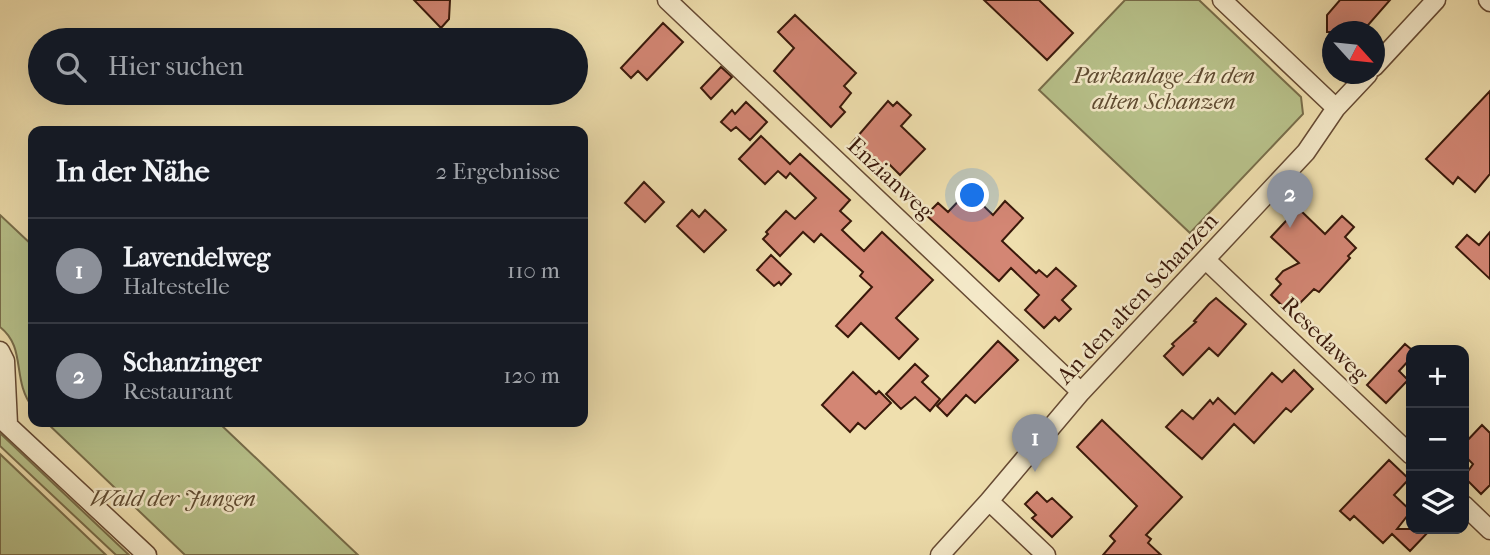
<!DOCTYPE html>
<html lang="de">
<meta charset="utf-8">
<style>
body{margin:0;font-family:"IM FELL French Canon",serif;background:#20242c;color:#f1f3f6}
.controls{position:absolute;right:21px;bottom:21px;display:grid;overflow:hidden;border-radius:14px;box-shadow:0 7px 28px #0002}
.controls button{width:63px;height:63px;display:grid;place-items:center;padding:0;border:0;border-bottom:2px solid #363941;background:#171b24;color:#f1f3f6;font:35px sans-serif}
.compass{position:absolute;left:1322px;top:21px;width:63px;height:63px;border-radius:50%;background:#171b24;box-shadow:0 7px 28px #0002;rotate:117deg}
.you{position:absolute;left:973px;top:196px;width:24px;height:24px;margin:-18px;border:5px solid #fff;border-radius:50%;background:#1a73e8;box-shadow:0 0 0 10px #1a73e833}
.badge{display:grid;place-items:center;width:46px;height:46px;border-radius:50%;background:#8c9099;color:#fff;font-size:23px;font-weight:700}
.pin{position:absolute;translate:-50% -58px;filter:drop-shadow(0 2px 4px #0008)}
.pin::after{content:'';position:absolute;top:37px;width:24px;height:21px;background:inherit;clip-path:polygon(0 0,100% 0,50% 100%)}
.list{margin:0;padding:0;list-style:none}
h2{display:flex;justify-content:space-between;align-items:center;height:91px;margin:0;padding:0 28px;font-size:30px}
h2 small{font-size:23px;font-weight:400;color:#9ea1a6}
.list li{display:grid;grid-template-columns:46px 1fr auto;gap:21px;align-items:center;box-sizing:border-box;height:105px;padding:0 28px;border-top:2px solid #363941}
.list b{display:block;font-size:26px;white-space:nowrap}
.list p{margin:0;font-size:23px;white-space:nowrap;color:#9ea1a6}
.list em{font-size:23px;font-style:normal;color:#9ea1a6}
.icon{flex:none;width:38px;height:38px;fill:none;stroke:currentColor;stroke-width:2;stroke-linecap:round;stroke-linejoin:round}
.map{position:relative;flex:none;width:1490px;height:555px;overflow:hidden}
.search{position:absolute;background:#171b24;box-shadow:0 7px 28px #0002;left:28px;top:28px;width:560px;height:77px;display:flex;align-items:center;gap:18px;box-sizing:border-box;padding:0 24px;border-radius:38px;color:#9ea1a6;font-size:26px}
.panel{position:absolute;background:#171b24;box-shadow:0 7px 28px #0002;left:28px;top:126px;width:560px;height:301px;border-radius:14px}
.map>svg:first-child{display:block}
.green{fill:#b8c28b;stroke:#786d4a;stroke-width:2}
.building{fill:#d38674;stroke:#39180a;stroke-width:2}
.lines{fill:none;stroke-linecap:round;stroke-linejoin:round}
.street-casing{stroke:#664a33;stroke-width:21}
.street{stroke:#f5eaca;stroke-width:18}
.labels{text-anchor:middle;stroke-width:5;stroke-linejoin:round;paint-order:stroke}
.park-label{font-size:23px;font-style:italic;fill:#5f4b31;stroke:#f5eaca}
.street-label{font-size:23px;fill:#39180a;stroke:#f5eaca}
</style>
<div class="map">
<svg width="1490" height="555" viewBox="0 0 1490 555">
<rect width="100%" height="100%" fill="#efdfae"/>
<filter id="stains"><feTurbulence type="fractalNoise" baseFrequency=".00286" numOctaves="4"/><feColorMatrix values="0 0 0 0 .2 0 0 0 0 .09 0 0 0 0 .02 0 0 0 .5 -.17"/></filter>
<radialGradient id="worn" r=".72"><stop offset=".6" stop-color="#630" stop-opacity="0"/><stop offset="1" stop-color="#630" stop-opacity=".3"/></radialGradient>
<!-- green -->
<path class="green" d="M1125 0H1199L1301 97 1303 114 1190 233 1039 90Z
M0 215 33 246V408C11 380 27 348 0 327Z
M46 422H218L358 555H185Z
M0 433 129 555H116L0 446Z
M0 454 106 555H0Z"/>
<!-- building -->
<path class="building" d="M414 0H450L449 19 441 28Z
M984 0H1039L1073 33 1047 60Z
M1340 0H1390L1362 32H1327V15Z
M795 15 856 73 844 86 851 93 840 107 845 112 831 127 774 71 794 48 778 32Z
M663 23 683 42 647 80 638 71 631 78 621 68Z
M721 67 732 77 711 99 701 88Z
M1490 91V174L1475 192 1458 177 1453 184 1426 159Z
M888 101 893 106 897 102 911 115 901 126 925 149 900 175 887 162 879 171 851 144Z
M746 102 767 122 750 140 736 127 731 131 721 122 732 110 735 114Z
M761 136 790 164 800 154 850 200 840 211 851 221 842 230 864 251 882 232 933 280 896 318 918 339 899 359 861 323 848 337 836 326 872 287 860 276 863 272 821 234 814 242 803 232 780 256 763 239 768 234 766 232 786 211 795 219 816 198 790 173 786 178 778 171 765 184 739 159Z
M644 182 664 202 645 222 625 203Z
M968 191 993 215 1005 201 1023 218 1002 241 1036 273 1039 270 1047 277 1056 268 1076 286 1062 300 1071 309 1059 321 1055 317 1044 328 1025 310 1039 295 1011 268 999 281 926 215 938 203 948 212Z
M1298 208 1325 234 1342 216 1354 227 1345 237 1356 248 1348 256 1350 258 1319 292 1314 289 1290 313 1271 295 1281 284 1276 279 1283 271 1299 263 1271 237Z
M692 210 699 217 705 210 726 230 704 252 677 226Z
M1490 232V279L1456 247 1467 235 1479 245Z
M771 255 791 274 781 285 779 282 774 286 757 270Z
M1216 298 1246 324 1218 356 1209 348 1183 375 1164 356 1174 346 1172 344 1196 322 1194 321 1209 304Z
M998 341 1018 360 975 403 966 395 947 416 937 406Z
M1405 344 1412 350 1411 358 1399 371 1408 380 1386 403 1367 385Z
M915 364 928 376 922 382 940 399 930 411 915 397 901 409 886 394Z
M1294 370 1313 389 1291 412 1286 408 1254 443 1234 424 1202 459 1166 427 1182 410 1193 419 1210 400 1213 404 1218 398 1235 414 1272 373 1282 382Z
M853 372 876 394 879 391 891 403 865 429 858 423 850 432 822 405Z
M1102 420 1182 497 1146 535 1151 539 1148 543 1161 555H1103L1115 541 1110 536 1137 506 1077 447Z
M1482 425 1490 433V485L1481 494 1464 477 1473 464 1464 455V444Z
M1389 460 1409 479 1394 495 1411 511 1397 529H1431L1410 551 1392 534 1383 543 1354 516 1350 520 1340 511Z
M1037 492 1047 502 1052 498 1072 517 1052 537 1032 518 1036 515 1025 504Z"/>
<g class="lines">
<!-- street casing -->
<g class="street-casing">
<path id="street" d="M667 0 1081 392
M1222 0 1336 108
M1488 0 1490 2
M1374 67 1436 0
M1206 260 1411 455
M0 351 5 361 8 424
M0 418 147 555
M989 501 1046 555
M1464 505 1490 530
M940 555 989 501 1081 392 1306 152 1336 108 1368 74"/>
</g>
<!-- street -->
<use href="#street" class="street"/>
</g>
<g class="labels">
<!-- park labels -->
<g class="park-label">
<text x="1164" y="83">Parkanlage An den<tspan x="1164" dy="26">alten Schanzen</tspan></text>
<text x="173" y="506">Wald der Jungen</text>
</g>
<!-- street labels -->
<g class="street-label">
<text transform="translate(891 178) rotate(43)" y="8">Enzianweg</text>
<text transform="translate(1137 298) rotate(-47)" y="8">An den alten Schanzen</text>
<text transform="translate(1325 339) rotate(44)" y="8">Resedaweg</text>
</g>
</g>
<rect width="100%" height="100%" filter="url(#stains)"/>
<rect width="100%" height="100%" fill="url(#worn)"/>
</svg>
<div class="controls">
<button>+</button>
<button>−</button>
<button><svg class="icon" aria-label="layers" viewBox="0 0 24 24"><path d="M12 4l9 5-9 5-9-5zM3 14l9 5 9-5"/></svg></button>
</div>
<svg class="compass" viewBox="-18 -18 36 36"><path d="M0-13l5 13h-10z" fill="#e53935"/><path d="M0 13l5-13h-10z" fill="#9ea1a6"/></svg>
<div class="you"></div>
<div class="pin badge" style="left:1035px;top:472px">1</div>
<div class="pin badge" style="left:1290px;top:228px">2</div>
<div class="search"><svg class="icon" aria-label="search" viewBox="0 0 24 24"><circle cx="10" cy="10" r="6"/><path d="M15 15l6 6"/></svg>Hier suchen</div>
<section class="panel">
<h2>In der Nähe<small>2 Ergebnisse</small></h2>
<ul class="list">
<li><span class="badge">1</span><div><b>Lavendelweg</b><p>Haltestelle</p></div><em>110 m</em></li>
<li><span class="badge">2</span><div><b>Schanzinger</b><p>Restaurant</p></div><em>120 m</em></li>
</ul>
</section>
</div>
